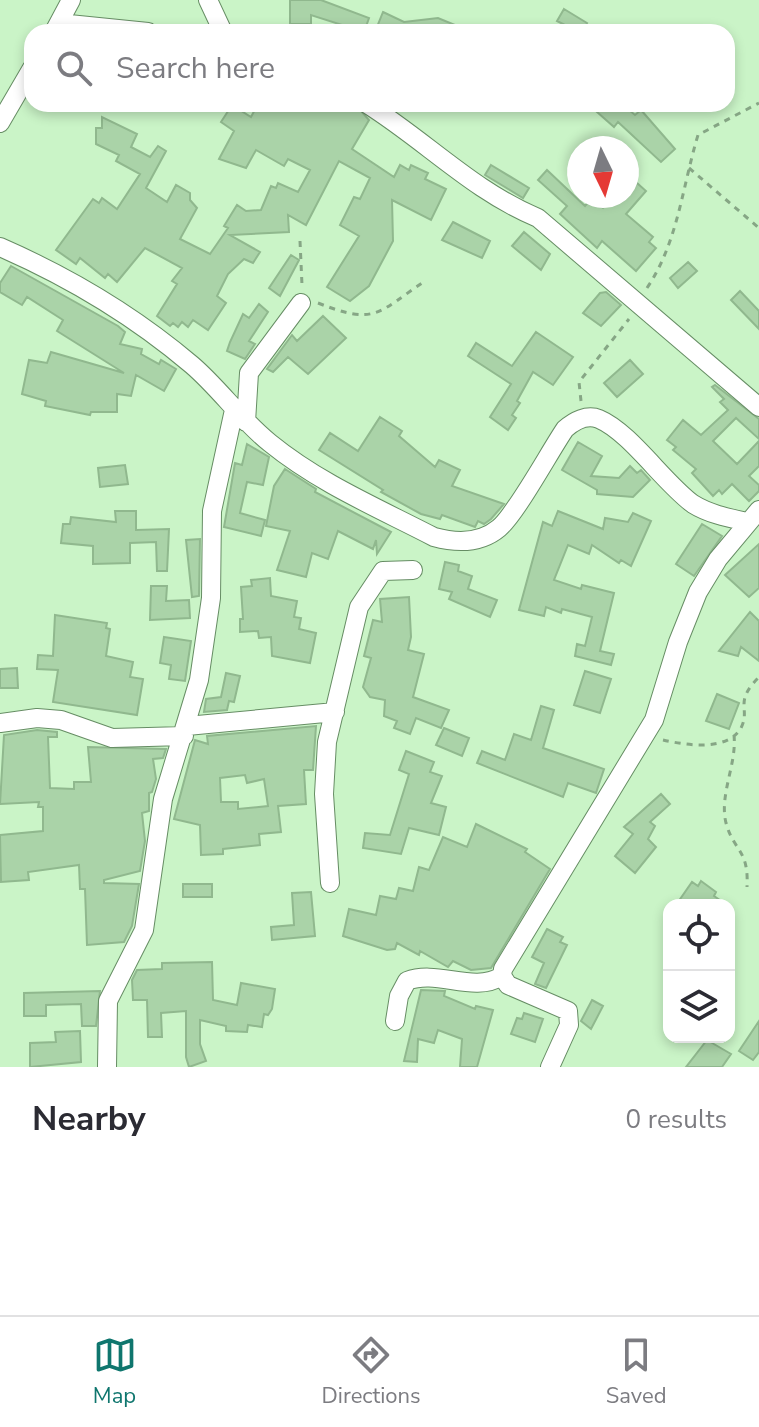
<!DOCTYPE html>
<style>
body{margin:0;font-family:"Nunito Sans",sans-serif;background:#f2f2f3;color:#2b2b33}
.controls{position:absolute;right:24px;bottom:24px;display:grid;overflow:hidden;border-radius:16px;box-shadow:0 4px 12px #0003}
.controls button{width:72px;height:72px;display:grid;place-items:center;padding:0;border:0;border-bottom:2px solid #e1e1e2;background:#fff;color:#2b2b33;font:40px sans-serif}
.compass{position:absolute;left:567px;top:136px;width:72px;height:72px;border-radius:50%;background:#fff;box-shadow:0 4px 12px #0003;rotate:175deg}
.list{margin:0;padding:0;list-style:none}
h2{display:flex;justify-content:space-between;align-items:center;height:104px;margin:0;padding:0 32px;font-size:34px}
h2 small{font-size:26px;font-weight:400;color:#7c7c81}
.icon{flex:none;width:44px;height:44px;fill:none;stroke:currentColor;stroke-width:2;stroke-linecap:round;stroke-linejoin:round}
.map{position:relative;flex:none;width:759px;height:1067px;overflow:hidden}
.search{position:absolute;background:#fff;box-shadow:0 4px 12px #0003;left:24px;right:24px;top:24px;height:88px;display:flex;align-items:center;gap:20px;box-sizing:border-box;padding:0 28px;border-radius:24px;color:#7c7c81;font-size:30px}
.sheet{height:248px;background:#fff}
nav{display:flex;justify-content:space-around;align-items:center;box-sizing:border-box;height:112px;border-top:2px solid #e1e1e2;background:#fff;font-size:22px;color:#7c7c81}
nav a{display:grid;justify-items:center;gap:4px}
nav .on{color:#0f766e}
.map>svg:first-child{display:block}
.building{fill:#aad3a8;stroke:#90b88e;stroke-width:2;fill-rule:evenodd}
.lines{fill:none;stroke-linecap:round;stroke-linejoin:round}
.minor-casing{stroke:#668d64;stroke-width:20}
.path{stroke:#86a685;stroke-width:3;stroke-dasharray:6 6;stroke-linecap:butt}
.minor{stroke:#fff;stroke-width:18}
</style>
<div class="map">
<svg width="759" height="1067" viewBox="0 0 759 1067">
<rect width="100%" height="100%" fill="#caf4c7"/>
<!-- building -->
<path class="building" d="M290 0H321L369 18 364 32 311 15V24H290Z
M564 9 587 23 582 32H564L567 26 557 21Z
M383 12 404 22 438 18 472 32H391L377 27Z
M258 104H355L369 120 352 149 394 177 400 165 409 170 411 165 428 173 425 179 446 189 431 220 392 200 393 241 369 286 350 301 327 287 359 236 340 225 354 197 360 199 370 178 339 161 306 225 288 215 289 232 230 235 260 252 253 263 244 259 228 274 217 296 226 303 208 330 193 320 188 327 182 322 178 327 173 323 170 326 157 316 177 284 172 281 182 268 145 248 117 282 108 274 105 278 80 258 76 264 56 250 93 199 99 203 102 198 117 209 140 174 116 161 119 155 96 144V128H102V117L137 134 131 147 150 157 158 146 166 151 146 188 167 202 176 185 190 193V200L197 208 180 239 210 254 228 228 224 226 237 205 246 211 261 210 271 186 276 188 278 183 298 192 310 170 288 159 284 166 256 150 246 168 219 159 234 131 221 122 232 105 251 117Z
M588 104H622L635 115 641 110 675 149 661 162 618 122 614 127Z
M491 165 529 188 523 198 485 175Z
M547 170 585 206 591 199 603 208 614 196H627V174L646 191 626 214 653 237 649 242 656 248 636 271 602 241 597 248 560 214 567 206 538 180Z
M453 222 490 241 482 258 442 240Z
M524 232 550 254 541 270 512 246Z
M291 255 299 260 280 296 269 288Z
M688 262 697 271 678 288 670 278Z
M11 266 118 326 125 332 120 344 142 349 141 354 159 364 161 360 176 369 164 391 136 375 131 396 117 394V412H91L90 415 45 406 46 401 22 394 29 360 47 363 51 352 124 373 57 331 63 320 27 297 22 305 0 292V283Z
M740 291 759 311V329L731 300Z
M606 292 621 305 601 326 583 313 600 293Z
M259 304 268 312 249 341 255 344 245 359 227 351 230 342 243 314 249 318Z
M323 316 346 338 308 374 288 357 273 372 267 369 292 335 297 341Z
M536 332 573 357 553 385 533 372 517 401 520 403 512 415 516 418 508 430 490 417 511 384 468 356 476 343 512 366Z
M630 360 643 374 617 397 604 383Z
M715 385 759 419V439L736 418 713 441 737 464 759 441V466L749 476 759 485V491L749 501 732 484 722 494 719 490 713 496 692 473 696 469 673 450 676 447 667 440 683 420 701 435 728 410 720 402 724 399 712 387Z
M380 417 402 431 399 436 435 467 439 460 460 470 452 486 504 504 491 519 484 524 478 521 475 527 442 515 440 519 421 514 381 492 383 490 319 450 330 433 358 451Z
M578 442 602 456 591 476 619 478 630 466 637 473 641 470 650 480 633 497 597 494V490L562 470Z
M247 444 269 457 263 485 247 482 240 513 265 520 261 536 224 527 235 463 242 465Z
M125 465 128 484 100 487 98 468Z
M285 469 316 489 315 492 391 532 377 554 376 540 373 549 338 531 328 559 312 553 306 577 277 570 290 531 266 526 274 486Z
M115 511H136V530L169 529 167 571H157L156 542 130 543V563L93 564V546L61 543 63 524H70L71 517 116 522Z
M558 511 603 529 605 518 628 522 633 513 651 521 631 566 621 560 619 563 592 545 589 554 568 545 554 580 581 589 582 585 614 593 600 651 614 654 611 665 575 656 577 644 585 646 592 617 562 609 561 613 546 607 544 616 519 610 543 522 552 526Z
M702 524 722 536 694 576 676 564Z
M200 539 199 596 192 597 186 540Z
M759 544V588L749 597 725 575Z
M445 562 459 565 458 571 472 576 468 589 497 600 490 617 449 599 452 592 439 589Z
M270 578 271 596 297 601 294 617 301 618 299 629 316 633 310 663 272 656 271 637 259 638 258 631 240 632V619H243L241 587 252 586 251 580Z
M151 586H167L166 601 189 600 190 618 150 620Z
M409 597 411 637 408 650 424 654 413 697 449 710 441 728 416 718 410 734 394 728 397 721 384 716 385 700 370 697 363 687 371 658 364 656 373 620 382 622 380 599Z
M750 612 759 621V661L741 647 738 656 719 651Z
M55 615 107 623 106 628 110 629 106 656 133 662 130 677 143 679 137 715 53 702 58 670 37 669 38 655 53 656Z
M164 637 191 641 185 681 169 679 171 665 160 663Z
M17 668 18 688H0V669Z
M585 671 611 679 600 713 574 705Z
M226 673 240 676 234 702 229 701 227 710 204 712 206 699 221 697Z
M717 694 739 703 729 729 706 721Z
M541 706 554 710 543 748 604 769 596 793 568 783 563 797 477 763 482 751 505 760 514 734 531 740Z
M316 726 313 770H304L306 804 278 806 281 832 259 834 260 845 223 849V854L201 855 200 825 174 819 195 740 208 744 207 736ZM245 775 247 783 264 779 268 806 238 809V802H221L220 778Z
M444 728 469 738 462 756 436 745Z
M37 730 57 732V737H48L50 788 74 789V782H91L88 747 166 749 163 758 153 759 156 779 152 792 149 793V811L142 813 145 841 140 871 104 880V883L139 884 132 926 124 942 87 945 85 889H80L79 865 28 872 29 880 1 882 0 835 43 831V807H38L39 802 0 804 4 735Z
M406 751 434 762 430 772 442 776 431 803 446 807 439 835 409 828 401 854 363 848 365 833 390 835 409 774 399 770Z
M661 794 670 804 650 822 655 826 648 839 656 847 635 873 615 856 633 834 624 827Z
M476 824 527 849 525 852 550 869 491 968 471 970 453 961 448 967 420 951 419 955 397 943 395 949 387 950 343 936 349 909 376 915 380 896 396 899 399 888 413 891 419 867 429 870 443 837 467 847Z
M701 881 716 892 714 896 727 905H676L692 882 698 886Z
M183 884H212V897H183Z
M311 892 315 936 272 940 271 927 294 925 292 893Z
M547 929 563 937 560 942 567 945 546 988 535 984 544 963 532 957Z
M212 962 213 1000 237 1005 241 983 275 989 272 1009 268 1015 264 1014 262 1027 248 1025 247 1032 226 1031V1026L200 1020V1044L206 1061 189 1067 186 1057V1011L161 1013 162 1037H148L147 1000H133L132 980 137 970 162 969V963Z
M421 990 445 991 444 996 475 1009 476 1006 493 1010 477 1067H460L462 1039 438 1030 434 1043 418 1039 417 1062 404 1061Z
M100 991 96 1026H82L81 1004 46 1005V1016H24V993Z
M592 1000 603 1006 591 1029 581 1021Z
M524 1013 543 1019 535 1042 511 1034 517 1018 522 1019Z
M759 1021V1052L753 1060 739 1051Z
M80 1031 81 1062 30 1067V1043L56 1042 55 1032Z
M707 1040 731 1054 722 1067H686Z"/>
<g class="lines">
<!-- minor casing -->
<g class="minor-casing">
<path id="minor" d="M208 0 223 32
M59 23 148 32
M55 30 71 0
M367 104C426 141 473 191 538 218L759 407
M0 123 32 68
M0 247C71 278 133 315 192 365 220 389 241 420 270 443 319 483 378 508 434 537 456 543 480 544 499 528 516 514 550 451 565 429 574 421 587 414 599 419 630 432 664 483 693 504 709 514 729 518 747 522
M246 422 249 373 301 303
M0 723 37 718 61 720 112 738 184 736
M187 726 335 712
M330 883 324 794 327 742 359 607 383 571 413 570
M395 1021 399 996 407 981C438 969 473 994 502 976
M107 1067 108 1001 144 930 163 799 199 680 211 598 212 511 234 410
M550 1067 569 1025 568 1011 508 985 502 976 503 969 654 720 678 642 698 592 718 559 759 510"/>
</g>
<!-- path -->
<path class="path" d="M689 168 759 228
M300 241 302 285
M647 288C678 242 682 188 698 135L759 103
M318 303C376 326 377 313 425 281
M581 401 579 382 629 319
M734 735C737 764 719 795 726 823 734 852 749 849 747 887
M663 740C685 745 727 752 741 728 751 708 733 703 759 677"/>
<!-- minor -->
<use href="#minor" class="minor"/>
</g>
</svg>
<div class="controls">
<button><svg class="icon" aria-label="locate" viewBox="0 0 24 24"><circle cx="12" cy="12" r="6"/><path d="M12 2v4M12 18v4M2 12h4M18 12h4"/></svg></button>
<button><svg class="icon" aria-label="layers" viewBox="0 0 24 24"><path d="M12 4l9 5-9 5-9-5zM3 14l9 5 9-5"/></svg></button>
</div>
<svg class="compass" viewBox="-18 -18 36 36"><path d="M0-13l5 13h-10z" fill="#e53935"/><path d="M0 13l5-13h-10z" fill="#7c7c81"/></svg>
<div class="search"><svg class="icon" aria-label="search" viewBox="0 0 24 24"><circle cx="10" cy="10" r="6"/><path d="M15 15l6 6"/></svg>Search here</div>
</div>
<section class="sheet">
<h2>Nearby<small>0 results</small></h2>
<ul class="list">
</ul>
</section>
<nav>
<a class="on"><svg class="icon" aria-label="map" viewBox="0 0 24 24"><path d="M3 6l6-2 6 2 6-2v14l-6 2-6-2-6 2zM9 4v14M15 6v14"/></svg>Map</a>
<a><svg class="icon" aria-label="directions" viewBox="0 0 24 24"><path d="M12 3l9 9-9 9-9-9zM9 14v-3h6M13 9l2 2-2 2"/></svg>Directions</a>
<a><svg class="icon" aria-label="saved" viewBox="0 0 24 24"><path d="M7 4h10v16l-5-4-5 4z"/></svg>Saved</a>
</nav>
